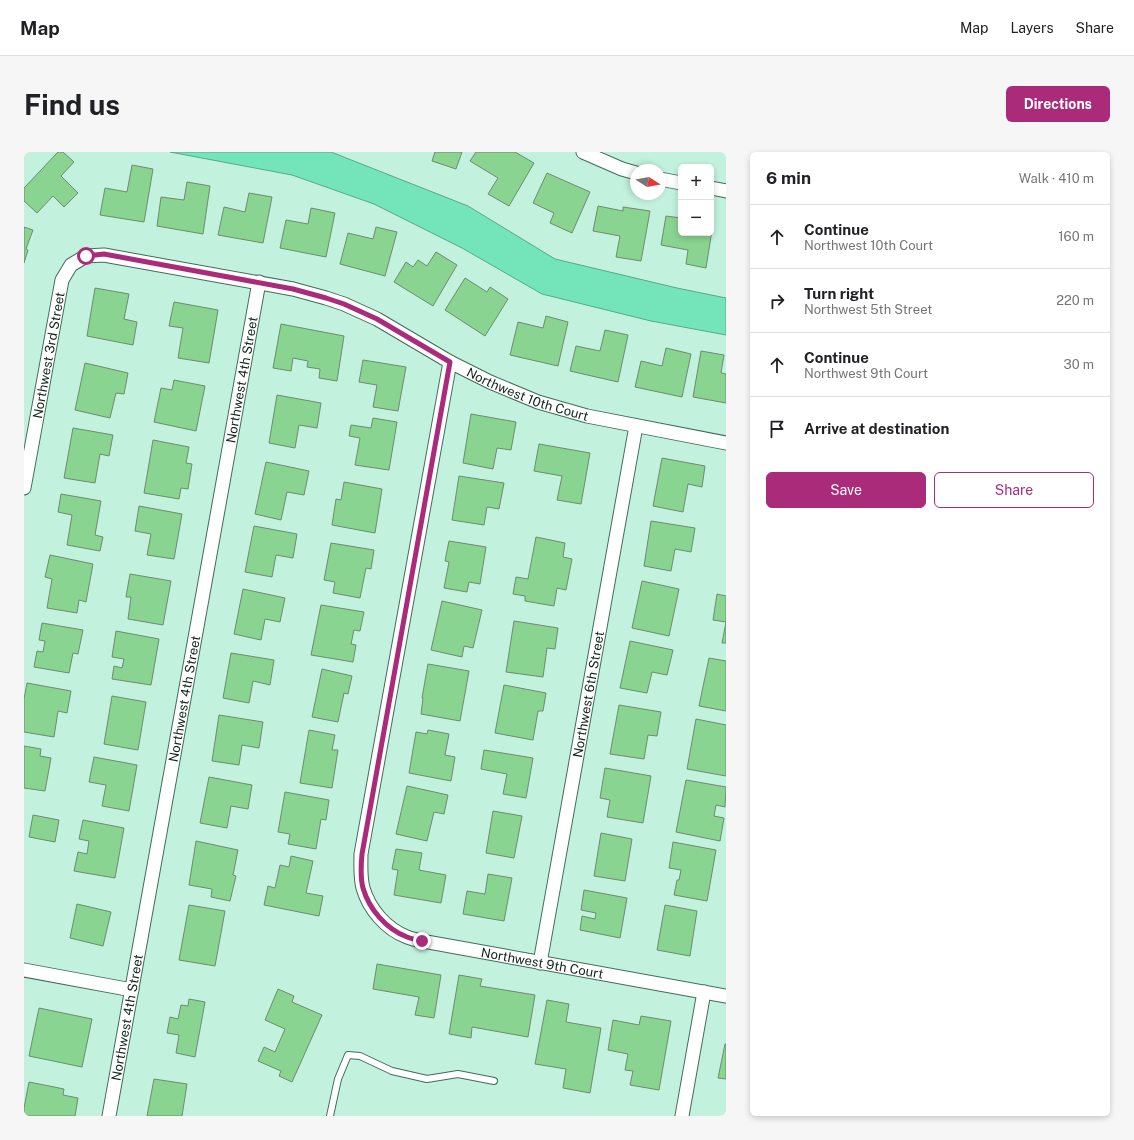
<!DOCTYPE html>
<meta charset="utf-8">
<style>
body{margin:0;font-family:"Public Sans",sans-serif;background:#f6f6f6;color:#202124}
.controls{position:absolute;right:12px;top:12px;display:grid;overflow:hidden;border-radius:6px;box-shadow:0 2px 6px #0003}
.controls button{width:36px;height:36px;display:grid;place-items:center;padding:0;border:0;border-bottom:1px solid #e0e0e0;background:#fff;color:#202124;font:20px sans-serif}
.compass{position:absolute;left:606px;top:12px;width:36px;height:36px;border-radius:50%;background:#fff;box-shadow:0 2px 6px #0003;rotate:101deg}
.stop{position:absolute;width:12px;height:12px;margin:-9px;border:3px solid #a92b7a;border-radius:50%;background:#fff}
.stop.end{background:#a92b7a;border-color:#fff;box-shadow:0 1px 4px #0008}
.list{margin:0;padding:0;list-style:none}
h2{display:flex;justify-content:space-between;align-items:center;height:52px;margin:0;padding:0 16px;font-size:17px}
h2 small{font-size:13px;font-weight:400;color:#757577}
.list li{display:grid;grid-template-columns:26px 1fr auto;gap:12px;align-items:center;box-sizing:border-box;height:64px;padding:0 16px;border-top:1px solid #e0e0e0}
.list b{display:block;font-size:15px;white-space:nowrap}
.list p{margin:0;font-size:13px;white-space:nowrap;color:#757577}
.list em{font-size:13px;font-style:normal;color:#757577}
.actions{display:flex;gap:8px;padding:12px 16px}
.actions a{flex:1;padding:9px 0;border:1px solid #a92b7a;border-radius:6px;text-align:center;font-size:14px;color:#a92b7a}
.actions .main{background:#a92b7a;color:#fff}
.icon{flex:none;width:22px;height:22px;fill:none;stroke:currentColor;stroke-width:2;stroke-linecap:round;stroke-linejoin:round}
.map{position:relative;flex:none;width:702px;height:964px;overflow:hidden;border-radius:6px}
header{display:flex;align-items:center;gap:24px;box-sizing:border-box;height:56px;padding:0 20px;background:#fff;border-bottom:1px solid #e0e0e0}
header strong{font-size:19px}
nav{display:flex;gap:22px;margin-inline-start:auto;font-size:14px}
.intro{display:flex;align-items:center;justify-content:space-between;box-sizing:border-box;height:96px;padding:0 24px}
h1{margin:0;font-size:28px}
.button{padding:10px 18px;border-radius:6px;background:#a92b7a;color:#fff;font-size:14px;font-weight:700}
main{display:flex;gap:24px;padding:0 24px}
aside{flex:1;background:#fff;border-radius:6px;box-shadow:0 2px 6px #0003}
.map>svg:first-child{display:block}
.water{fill:#74e4ba;stroke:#56aa8b}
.building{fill:#89d490;stroke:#6d8c6f}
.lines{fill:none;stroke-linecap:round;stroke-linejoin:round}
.lane-casing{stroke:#416c5b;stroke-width:8}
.street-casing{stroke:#416c5b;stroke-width:15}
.lane{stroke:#fff;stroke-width:6}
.street{stroke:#fff;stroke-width:13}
.route{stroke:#a92b7a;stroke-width:5}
.labels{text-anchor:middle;stroke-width:3.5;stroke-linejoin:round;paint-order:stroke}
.street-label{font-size:13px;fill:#11231c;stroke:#fff}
</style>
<header>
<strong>Map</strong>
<nav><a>Map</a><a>Layers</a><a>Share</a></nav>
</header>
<div class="intro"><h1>Find us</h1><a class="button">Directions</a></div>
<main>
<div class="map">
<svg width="702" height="964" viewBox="0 0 702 964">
<rect width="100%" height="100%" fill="#c2f1dd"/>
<!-- water -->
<path class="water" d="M146 0H307L444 54 531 107 653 136 702 146V183L627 169 518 142 438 96 350 52 268 23Z"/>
<!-- building -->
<path class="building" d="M34 0H39L50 10 37 24 54 41 40 55 29 44 13 61 0 49V36Z
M411 0H438L432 17 408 9Z
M452 0H491L510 11 485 54 464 42 474 26 446 9Z
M108 13 129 17 120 70 76 63 81 36 103 40Z
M523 21 566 40 548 81 526 71 530 61 509 51Z
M163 30 186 34 179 82 133 74 137 45 160 48Z
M225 41 248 45 239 91 194 83 200 55 221 60Z
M574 54 599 59V55L626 59 617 109 592 105 596 84 569 79Z
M287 56 311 61 302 105 256 96 262 68 284 72Z
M642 64 657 66V81H687V72H689L682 116 662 112 664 98 637 93Z
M0 75 9 78 2 97 4 98 0 111Z
M352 75 373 80 361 124 316 112 324 81 349 87Z
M412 100 433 113 409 154 370 130 382 110 389 115 394 108 403 114Z
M441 126 463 140 466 135 484 147 461 184 421 158Z
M71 136 105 142 100 167 113 170 109 193 63 184Z
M150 150 194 158 185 211 154 206 159 176 145 174Z
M522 164 544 170 534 214 486 203 494 170 519 176Z
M257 172 320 184 313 229 295 226 296 217 283 215 284 209 269 206 267 219 249 216Z
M581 178 604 183 594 230 546 219 552 194 576 199Z
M642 196 667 202 658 245 611 235 617 209 638 214Z
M677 199 700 203 697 221 702 222V251L669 245Z
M339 208 382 215 374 259 349 255 353 233 335 230Z
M61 211 104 221 100 242 92 241 86 266 51 258Z
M150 228 181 234 172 279 130 270 137 236 148 238Z
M253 243 297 251 293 276 275 273 271 296 245 291Z
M447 262 492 270 487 298 473 296 469 317 439 311Z
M349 266 373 270 365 318 331 313 336 286 325 284 327 273 347 276Z
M49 276 89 283 85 304 76 302 71 331 40 326Z
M129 288 165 295 162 311 168 312 164 337 157 336 155 347 120 341Z
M515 292 566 301 557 352 533 348 538 324 510 319Z
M638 306 681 314 678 335 664 332 659 360 629 354Z
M242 310 285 319 280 343 263 340 257 368 231 362Z
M435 324 480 331 475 357 463 355 460 373 428 368Z
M320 330 358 337 351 381 308 373 312 347 317 348Z
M37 342 77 349 71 383 79 385 76 399 43 393 48 363 34 360Z
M115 354 158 362 150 407 123 403 127 382 111 379Z
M627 369 671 376 667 400 651 397 647 419 620 414Z
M230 374 273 382 269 406 252 403 248 425 221 420Z
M512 385 541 391 539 405 548 407 542 438 533 436 530 454 501 449V444L489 442 492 425 504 427Z
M425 389 462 395 456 432 445 430 443 440 420 436 425 410 421 409Z
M307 391 350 398 347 417 342 416 336 446 309 441 311 430 300 428Z
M26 403 69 412 62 450 55 448 53 461 23 456 28 427 21 425Z
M106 422 147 429 139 473 104 467 107 445H102Z
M618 429 655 437 645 484 608 476Z
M219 437 261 446 256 470 241 467 237 488 210 482Z
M693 442 702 444V491H698L702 470 689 468Z
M418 449 458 458 449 496 440 494 438 505 407 498Z
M297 453 340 460 336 479 330 478 327 492 332 493 329 510 287 503Z
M490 469 534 476 531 497 523 496 519 525 482 520Z
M18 471 59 478 54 502 49 501 45 521 10 515 13 499 19 500 21 489 15 488Z
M92 479 135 487 127 533 88 527 90 514 98 516 100 507 88 505Z
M606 489 649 498 643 523 628 520 623 541 596 536Z
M207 501 250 508 246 533 229 529 225 551 199 546Z
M685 506 702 509V559L675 554Z
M404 512 445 519 436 569 397 562 399 546H398Z
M298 517 328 524 324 542 320 541 314 570 288 565Z
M3 531 47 539 43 561 34 559 30 585 0 580V547Z
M480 533 522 541 519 559H514L509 588 471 581Z
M88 544 122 550 114 598 80 592Z
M595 553 637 560 633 584 624 583 620 607 586 602Z
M195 563 239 570 235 596 218 593 215 613 188 609Z
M672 567 702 573V624L663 617Z
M285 578 311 583 308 598H314L308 636 276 631Z
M404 578 425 582 421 603 431 605 427 629 385 621 392 580 403 582Z
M0 594 17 597 16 604 27 606 21 639 0 636Z
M460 598 509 606 502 646 479 642 483 622 457 617Z
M70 605 113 613 105 659 78 654 82 633 65 630Z
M581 616 627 624 619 671 583 665 586 648 576 646Z
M185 625 228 633 224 657 207 654 203 676 176 671Z
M662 628 702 635 701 655 692 653 690 664 700 666 696 689 652 680Z
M383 634 424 643 420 662 410 660 403 689 372 682Z
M261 640 305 648 302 668 297 667 292 697 264 692 266 682 254 680Z
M469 659 498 664 490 706 462 701Z
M9 663 35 668 31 690 5 685Z
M59 668 100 676 91 726 50 719 54 700 63 702 65 689 55 687Z
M577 681 608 687 601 729 570 724Z
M172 689 214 698 209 723 212 724 206 749 187 745 188 737 165 733Z
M649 690 692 698 683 749 650 743 653 728H655L657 718 645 716Z
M372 697 398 701 395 718 422 723 417 751 370 743 374 718 368 717Z
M267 704 289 709 282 741 299 744 295 764 240 753 244 734 251 736 256 713 265 715Z
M464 722 488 726 480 769 439 762 443 739 461 742Z
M560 738 603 746 596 786 556 778 558 764 571 767 572 761 557 758Z
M53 752 87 760 79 794 46 786Z
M165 753 201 759 191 814 155 808Z
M641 753 673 759 666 804 633 798Z
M353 812 417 823 410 866 391 863 395 845 349 837Z
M435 823 458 827 456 834 511 843 504 885 448 875 447 886 425 882Z
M254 837 270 844 268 850 298 863 268 930 255 924 257 919 234 909 240 895 251 900 261 877 241 868Z
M165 847 181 850 171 905 152 901 155 883 143 881 146 865 154 867 157 853 164 854Z
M523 848 545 852 542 870 577 876 566 941 539 936 542 917 511 912Z
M15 856 68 867 58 915 5 904Z
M617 864 647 869 635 938 606 933 609 919 601 918 604 902 584 898 589 868 615 873Z
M701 892H702V927L694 926Z
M130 927 163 932 158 964H123Z
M5 930 40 937 39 943 54 946 51 964H0V956Z"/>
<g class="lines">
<!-- lane casing -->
<g class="lane-casing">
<path id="lane" d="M306 964 314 927 324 903 336 904 368 919 403 927 434 922 470 929"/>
</g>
<!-- street casing -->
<g class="street-casing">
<g id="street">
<path d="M559 0 598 17 612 21"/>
<path d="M636 27 657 31"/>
<path d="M687 36 702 39"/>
<path id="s1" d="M426 210 337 702C337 713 336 725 339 736 345 757 362 777 383 785 388 787 393 788 398 789L702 844"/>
<path id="s2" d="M0 336 38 128 47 113 62 104 80 103 269 137 302 146 320 152 353 167 426 210 466 230 514 250 563 264 702 291"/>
<path id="s3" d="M516 811 612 274"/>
<path d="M0 818 108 838"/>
<path id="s4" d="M85 964 235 130"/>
<path d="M658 964 680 840"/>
</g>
</g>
<!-- lane -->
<use href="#lane" class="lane"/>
<!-- street -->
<use href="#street" class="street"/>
</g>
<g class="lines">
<!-- route -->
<path class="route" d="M62 104 80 102 269 137 302 146 320 152 353 167 426 210 338 702C337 713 336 725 339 736 345 757 362 777 383 785 388 787 393 788 398 789"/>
</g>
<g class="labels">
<!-- street labels -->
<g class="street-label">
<text dy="5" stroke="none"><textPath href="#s2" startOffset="135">Northwest 3rd Street</textPath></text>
<text dy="5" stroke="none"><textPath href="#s4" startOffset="748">Northwest 4th Street</textPath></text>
<text dy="5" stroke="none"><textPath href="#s2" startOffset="715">Northwest 10th Court</textPath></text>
<text dy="5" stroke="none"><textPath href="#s3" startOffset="273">Northwest 6th Street</textPath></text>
<text dy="5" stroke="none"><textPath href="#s4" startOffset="424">Northwest 4th Street</textPath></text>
<text dy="5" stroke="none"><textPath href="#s1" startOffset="740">Northwest 9th Court</textPath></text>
<text dy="5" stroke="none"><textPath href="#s4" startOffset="100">Northwest 4th Street</textPath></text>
</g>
</g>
</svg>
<div class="controls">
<button>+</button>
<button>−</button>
</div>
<svg class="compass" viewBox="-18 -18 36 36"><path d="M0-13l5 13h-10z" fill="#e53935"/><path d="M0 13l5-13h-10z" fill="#757577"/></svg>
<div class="stop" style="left:62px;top:104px"></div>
<div class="stop end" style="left:398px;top:789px"></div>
</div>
<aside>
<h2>6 min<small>Walk · 410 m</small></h2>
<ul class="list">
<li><svg class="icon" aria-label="ahead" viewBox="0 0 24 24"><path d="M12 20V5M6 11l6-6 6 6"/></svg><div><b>Continue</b><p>Northwest 10th Court</p></div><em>160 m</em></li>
<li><svg class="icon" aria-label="right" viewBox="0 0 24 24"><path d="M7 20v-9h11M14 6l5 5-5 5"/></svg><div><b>Turn right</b><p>Northwest 5th Street</p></div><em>220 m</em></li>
<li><svg class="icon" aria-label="ahead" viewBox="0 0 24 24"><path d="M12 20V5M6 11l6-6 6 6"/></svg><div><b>Continue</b><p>Northwest 9th Court</p></div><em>30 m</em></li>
<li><svg class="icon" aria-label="arrive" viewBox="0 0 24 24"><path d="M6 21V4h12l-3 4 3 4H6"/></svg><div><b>Arrive at destination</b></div></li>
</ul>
<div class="actions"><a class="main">Save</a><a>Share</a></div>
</aside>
</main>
